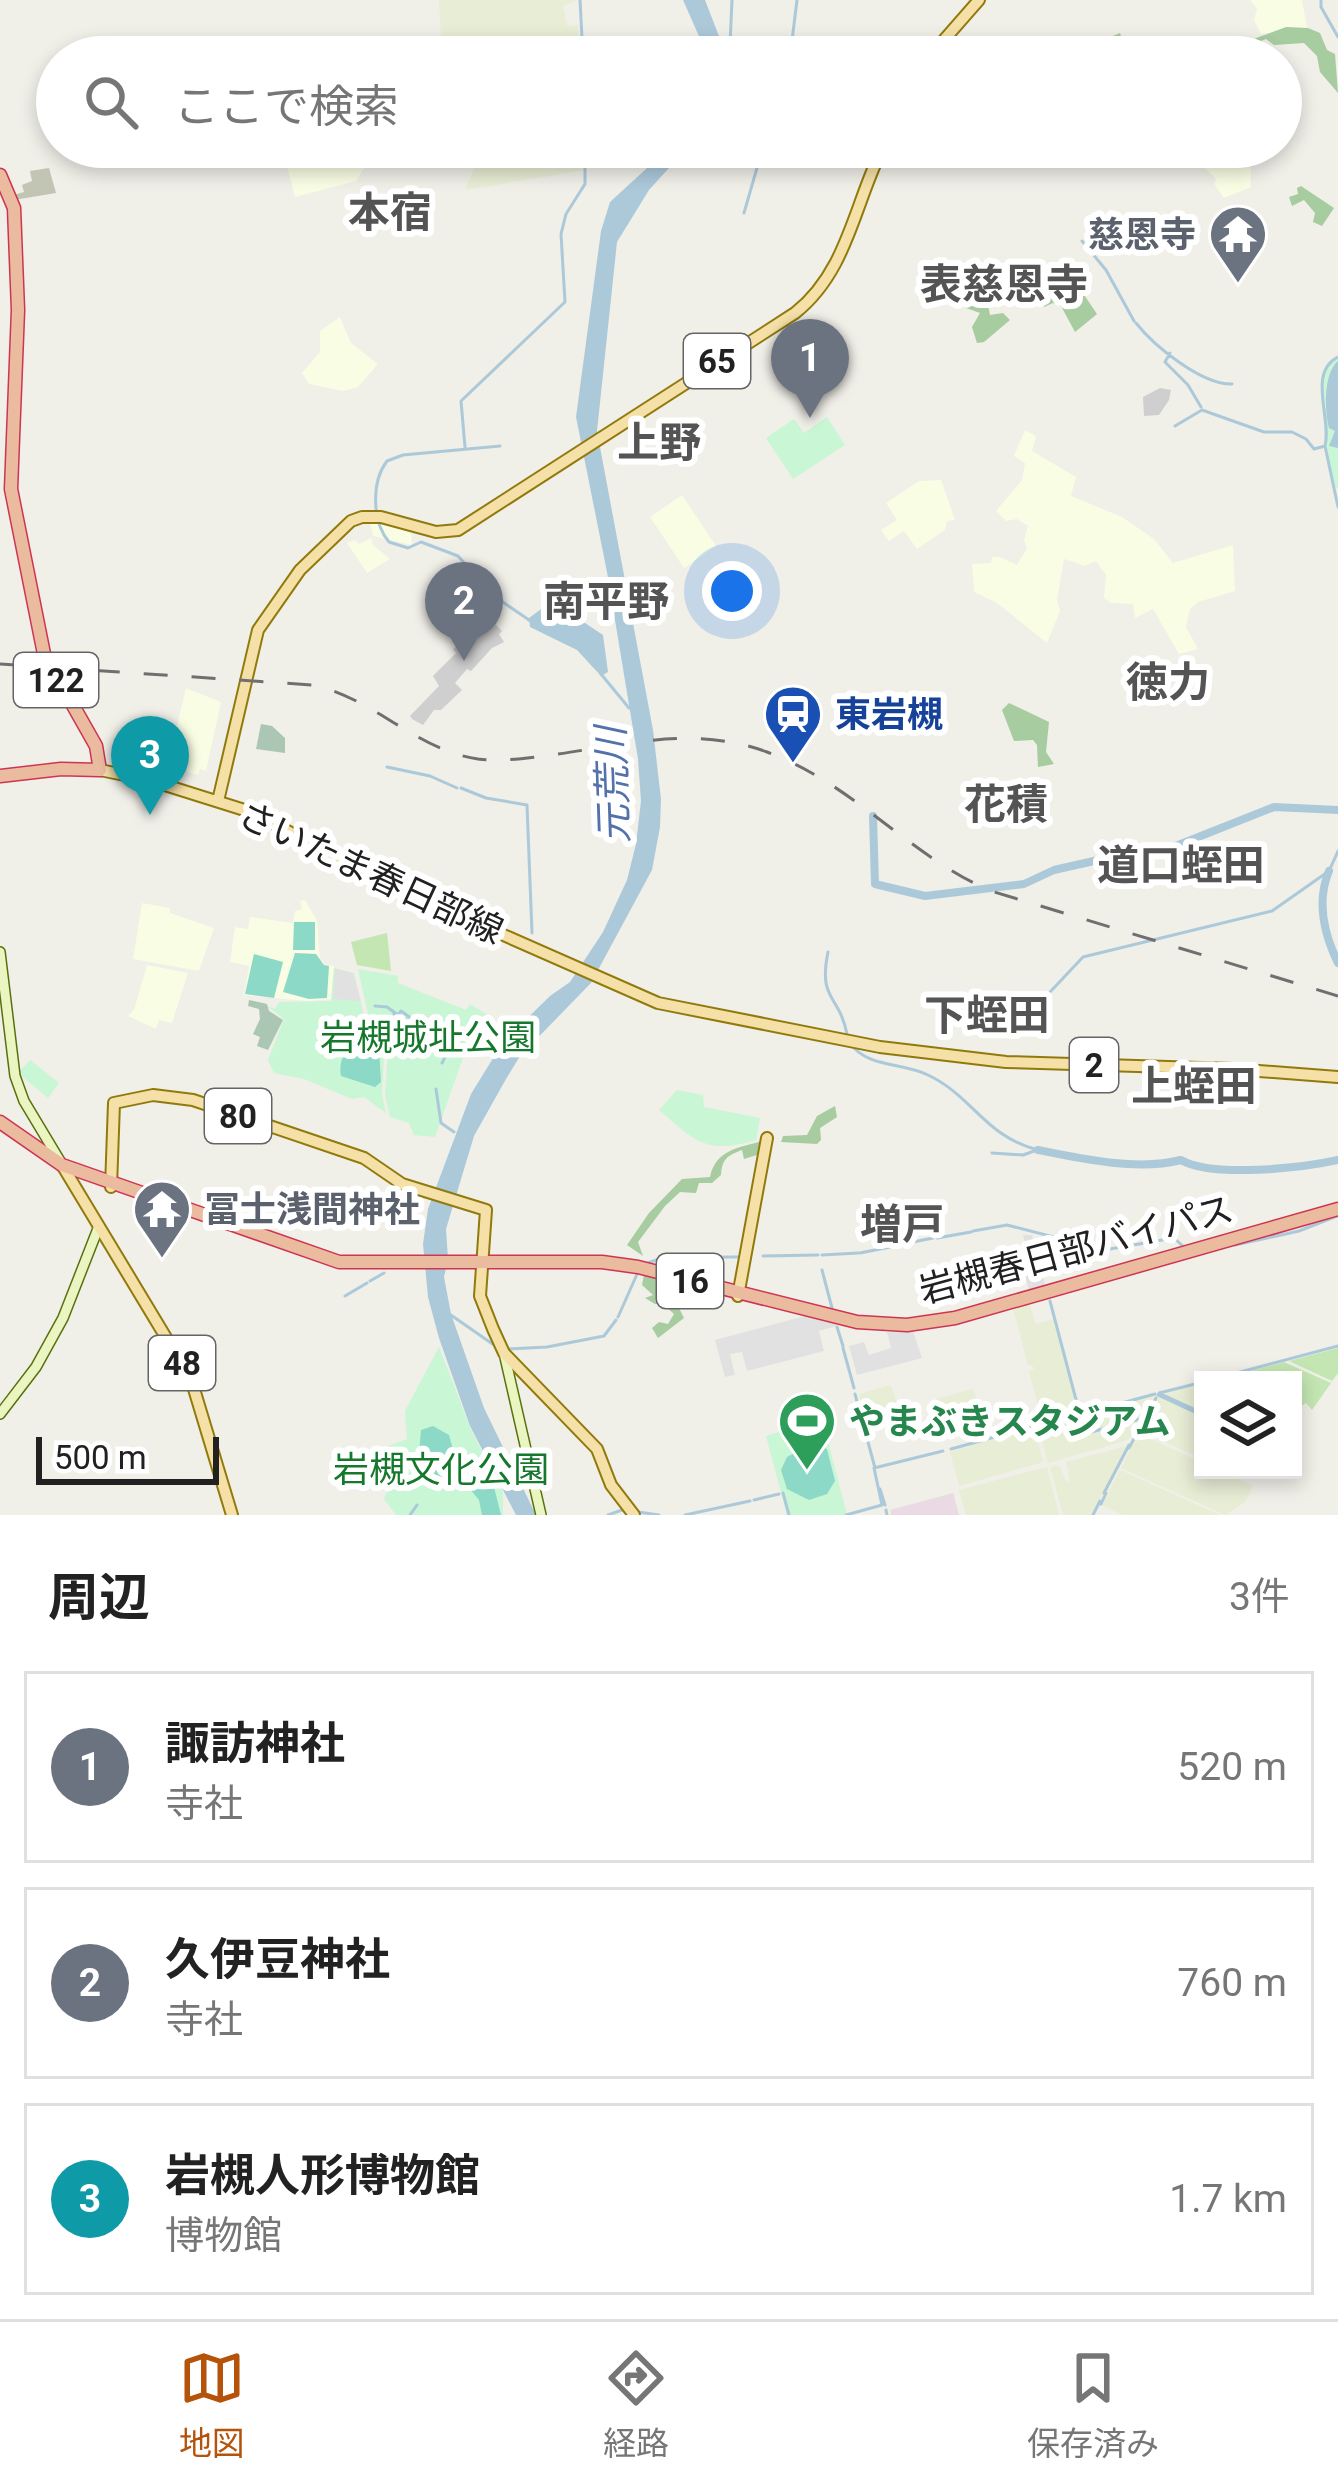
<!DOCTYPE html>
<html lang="ja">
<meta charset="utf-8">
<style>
body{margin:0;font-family:Roboto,"Noto Sans JP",sans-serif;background:#f2f2f2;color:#222}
.controls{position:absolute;right:36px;bottom:36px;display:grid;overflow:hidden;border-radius:0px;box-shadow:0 6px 18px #0003}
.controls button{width:108px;height:108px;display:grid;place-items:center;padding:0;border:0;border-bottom:3px solid #e0e0e0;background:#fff;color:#222;font:60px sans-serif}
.scale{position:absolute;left:36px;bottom:30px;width:183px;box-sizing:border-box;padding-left:12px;border:6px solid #212121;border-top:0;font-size:33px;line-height:42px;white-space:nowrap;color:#212121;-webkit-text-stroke:9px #fff;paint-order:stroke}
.you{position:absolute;left:732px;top:591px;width:42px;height:42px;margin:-30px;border:9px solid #fff;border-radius:50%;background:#1a73e8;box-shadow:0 0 0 18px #1a73e833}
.badge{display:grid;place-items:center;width:78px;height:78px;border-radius:50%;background:#b45309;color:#fff;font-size:39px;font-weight:700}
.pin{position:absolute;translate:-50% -99px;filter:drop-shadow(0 3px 6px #0008)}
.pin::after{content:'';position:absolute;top:63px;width:42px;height:36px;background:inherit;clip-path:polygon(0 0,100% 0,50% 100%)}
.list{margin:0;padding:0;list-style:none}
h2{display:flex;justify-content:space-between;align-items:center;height:156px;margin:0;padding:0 48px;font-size:51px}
h2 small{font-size:39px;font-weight:400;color:#767676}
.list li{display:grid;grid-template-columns:78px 1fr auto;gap:36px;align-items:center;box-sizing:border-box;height:192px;margin:0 24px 24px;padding:0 24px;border:3px solid #e0e0e0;border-radius:0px}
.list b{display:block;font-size:45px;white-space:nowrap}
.list p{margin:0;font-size:39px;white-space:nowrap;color:#767676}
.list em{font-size:39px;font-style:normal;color:#767676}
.icon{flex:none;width:66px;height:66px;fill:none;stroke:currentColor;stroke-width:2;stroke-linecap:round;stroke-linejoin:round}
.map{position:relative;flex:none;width:1338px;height:1515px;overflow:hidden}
.search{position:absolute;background:#fff;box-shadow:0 6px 18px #0003;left:36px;right:36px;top:36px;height:132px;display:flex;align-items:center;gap:30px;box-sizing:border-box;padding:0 42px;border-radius:66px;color:#767676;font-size:45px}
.sheet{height:804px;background:#fff}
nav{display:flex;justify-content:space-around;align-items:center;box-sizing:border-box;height:168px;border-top:3px solid #e0e0e0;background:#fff;font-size:33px;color:#767676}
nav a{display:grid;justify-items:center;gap:6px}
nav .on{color:#b45309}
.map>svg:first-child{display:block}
.industrial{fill:#e9dae4}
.education{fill:#f9fde4}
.religious{fill:#cfcfcf}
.construction{fill:#c2c4b4}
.farmland{fill:#e8edd5}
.grass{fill:#c4e6b2}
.forest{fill:#a6cca0}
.cemetery{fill:#abc7b4}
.park{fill:#c9f6d4}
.pitch{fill:#8cd9c7}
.parking{fill:#e1e1e1}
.water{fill:#acc9da}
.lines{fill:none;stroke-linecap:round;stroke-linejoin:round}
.stream{stroke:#acc9da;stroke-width:3}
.river{stroke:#acc9da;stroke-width:8}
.secondary-casing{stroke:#57710e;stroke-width:12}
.primary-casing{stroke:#917a0c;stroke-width:14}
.trunk-casing{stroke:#ce3552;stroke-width:15}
.secondary{stroke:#eaf5c1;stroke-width:9}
.primary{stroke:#f5e0a8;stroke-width:10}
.trunk{stroke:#ebbba0;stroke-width:12}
.rail{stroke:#6f6f6f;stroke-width:3;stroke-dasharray:24 24;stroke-linecap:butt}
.labels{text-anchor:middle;stroke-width:12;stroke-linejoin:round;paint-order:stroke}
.shield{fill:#fff;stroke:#646464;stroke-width:3}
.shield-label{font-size:33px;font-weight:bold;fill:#212121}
.worship-label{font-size:36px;font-weight:bold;fill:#5b616d;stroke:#fff;text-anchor:end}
.transit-label{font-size:36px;font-weight:bold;fill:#164399;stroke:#fff;text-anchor:start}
.street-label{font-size:36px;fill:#212121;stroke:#fff}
.park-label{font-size:36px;fill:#15782c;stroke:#fff}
.leisure-label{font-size:36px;font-weight:bold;fill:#27864d;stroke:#fff;text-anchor:start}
.water-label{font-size:39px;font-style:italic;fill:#5371aa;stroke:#fff}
.quarter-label{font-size:42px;font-weight:bold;fill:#545454;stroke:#fff}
</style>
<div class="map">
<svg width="1338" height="1515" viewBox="0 0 1338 1515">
<rect width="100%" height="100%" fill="#f0efe8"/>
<!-- industrial -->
<path class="industrial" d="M953 1493 959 1515H891L890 1510Z"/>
<!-- education -->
<path class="education" d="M1250 0H1302L1307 28 1261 34 1254 20 1257 9Z
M298 147H377L356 181 295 197 287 166 297 164 293 150Z
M1225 147H1250L1251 187 1224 198 1214 184 1216 179 1205 168Z
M340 317 351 343 378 364 358 387 343 391 309 384 302 373 320 352V331Z
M1025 430 1036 436 1032 451 1076 477 1071 496 1122 517 1154 539 1173 563 1233 545 1235 591 1198 602 1190 609 1186 627 1198 649 1179 654 1153 609 1135 618 1133 604 1111 603 1104 598 1106 575 1096 561 1085 566 1064 559 1057 600 1060 611 1047 643 997 603 974 592 972 564 991 563 992 557H1000L1017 565 1027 548 1024 540 1028 526 1017 519 1006 521 996 511 1022 480 1025 463 1014 456Z
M941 480 955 520 947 521 945 530 917 549 904 531 889 541 881 530 897 520 886 503 919 481Z
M682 495 716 546 684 568 650 517Z
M369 518 411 530 412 545 373 536Z
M371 538 373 545 390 559 367 573 347 543 355 540 359 544Z
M186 688 221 702 206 771 200 769 198 775 180 770 183 760 170 755Z
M305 900 317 921 320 958 325 965 334 966 331 999 307 1001 244 995 249 966 230 962 235 927 248 929 250 917 293 923 295 911 302 909 300 901Z
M142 903 170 908V913L214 928 199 971 133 959Z
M147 965 188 973 172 1023 159 1020 156 1029 128 1016 134 1010Z"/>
<!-- religious -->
<path class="religious" d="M1160 388 1171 390 1169 400 1159 415 1144 416 1143 397Z
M480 608 502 631 499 634 504 642 492 648 471 671 467 669 455 683 462 690 441 710H434L423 725 412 719 410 716 439 686 433 676 456 653 453 649 468 638 461 627Z"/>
<!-- construction -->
<path class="construction" d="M49 168 56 193 14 200 13 195 24 192 22 185 32 181 30 171Z"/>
<!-- farmland -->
<path class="farmland" d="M439 0H577L563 6 567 26 578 25 580 57 442 55Z
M473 147H584L585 170 465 190 476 164Z
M1029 1303 1036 1324 1054 1319 1078 1411 1042 1420 1029 1372 1034 1369 1032 1365H1028L1013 1308Z
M1203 1383V1412L1165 1395 1166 1392Z
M891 1385 898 1407 864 1415 859 1394Z
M973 1389 988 1441 1035 1430 1043 1462 959 1486 950 1452 971 1446 965 1433 949 1438 947 1432 955 1429 954 1423H946L937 1399Z
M1155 1395 1128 1440 1048 1463 1039 1429Z
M1158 1396 1203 1417V1459L1140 1431Z
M1138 1433 1203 1463V1470H1218L1253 1486 1245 1502 1225 1515 1121 1468Z
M1127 1446 1092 1515H1063L1050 1467 1059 1465 1066 1482 1070 1480 1066 1462Z
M1047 1467 1059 1515H966L959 1490Z
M1120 1470 1220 1515H1123L1101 1505Z"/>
<!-- grass -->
<path class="grass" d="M387 933 391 971 357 965 351 942Z
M1338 1348V1373L1332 1381 1289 1361Z
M1284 1362 1331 1383 1312 1410 1306 1403 1298 1408 1293 1403 1296 1389 1293 1380 1245 1377 1247 1372Z"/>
<!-- forest -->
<path class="forest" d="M1286 27 1308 28 1320 33 1327 50 1335 54 1338 93 1320 72 1317 56 1304 43 1274 45 1266 39 1249 46 1243 43Z
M1120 33 1126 51 1115 56 1110 49 1102 57H1081L1087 47Z
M1301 186 1334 208 1322 226 1313 222 1315 213 1304 200 1292 206 1289 197 1298 194 1297 188Z
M1235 234 1245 243 1251 266 1229 272 1222 261 1231 247 1226 239Z
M964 275 985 289 990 315 1003 313 1010 320 984 342 977 343 972 327 980 313 966 308 963 295H950L949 289Z
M1078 286 1097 314 1075 332 1061 306 1053 303 1044 307 1043 304C1051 288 1061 287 1078 286Z
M1009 703 1049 722 1046 752 1054 764 1038 767 1037 745 1033 740 1014 741 1002 710Z
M835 1106 837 1117 820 1128 821 1140 817 1144 781 1142 783 1136 807 1135 817 1116Z
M762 1141 760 1154 744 1159 742 1150C726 1156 722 1160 721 1175L712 1183H699L696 1193 680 1192 665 1206 638 1242 643 1256 627 1245 649 1213 682 1179 710 1177C716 1149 739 1148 762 1141Z
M644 1275 657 1278 660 1285 669 1288 684 1318 658 1338 652 1328 659 1322 668 1324 674 1314 662 1303 655 1304 645 1298 653 1295 642 1285Z"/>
<!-- cemetery -->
<path class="cemetery" d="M261 724 272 726 285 738V753L256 749Z
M249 1000 267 1004 269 1011 283 1020 268 1050 257 1046 260 1037 253 1034 260 1019 259 1009 248 1006Z"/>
<!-- park -->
<path class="park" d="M1338 359V488H1336C1327 464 1318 388 1327 365Z
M827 417 845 445 793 479 766 438 794 419 804 433Z
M334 968 354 973 366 1025 384 1051 382 1095 386 1113 364 1097 352 1099 304 1079 274 1073 268 1060 284 1019 267 1006 275 1009 279 1002 331 1001Z
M358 969 398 976V983L466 1010 470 1004 486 1014 465 1052 435 1137 414 1135 409 1123 390 1117 385 1095 388 1051 371 1027Z
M30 1060 59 1083 48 1098 18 1073Z
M677 1090 703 1095 704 1107 760 1118 756 1140C706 1155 695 1141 659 1110Z
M439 1347 472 1432 503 1492V1515H396L384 1499 388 1489 380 1449 407 1439 405 1411Z
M822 1418 847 1515H787L766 1436Z"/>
<!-- pitch -->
<path class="pitch" d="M294 922H315V950H293Z
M295 953 316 954 324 965 329 966 327 998 309 999 283 992Z
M254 954 283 962 274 998 245 994Z
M364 1043 379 1049 381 1082 375 1087 341 1076C338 1059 346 1046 364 1043Z
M433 1426 449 1435 457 1464 456 1480 441 1489 428 1482 419 1454 421 1430Z
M813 1443 827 1449 835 1481 827 1494 809 1500 787 1489 781 1470 787 1457Z
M482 1474 494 1487 501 1515H482L479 1500 470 1489 474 1475Z"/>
<!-- parking -->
<path class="parking" d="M335 969 353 973 361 1001 333 999Z
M1023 1235H1032L1046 1289 1030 1294 1017 1246 1025 1243Z
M805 1316 835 1323 836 1326 819 1331 824 1351 747 1371 742 1352 730 1354 735 1375 725 1377 715 1340Z
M913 1331 922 1358 857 1375 849 1346 864 1342 869 1355 891 1348 887 1332Z"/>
<!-- water -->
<path class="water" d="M683 0H705L722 44V57H705L702 43Z
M670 147H688L649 190 617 242 597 431 653 730 661 799 660 827 652 870 591 983 520 1056 506 1079 474 1136 446 1229 448 1259 444 1277 451 1314 484 1408 536 1515H516L470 1426 439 1338 428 1297 423 1244 428 1209 471 1094 503 1042 550 996 570 982 603 932 627 880 636 844 641 801 638 759 607 572 576 417 601 231 610 202Z
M1338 361V448L1329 446 1335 431 1329 428C1324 410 1324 372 1338 361Z
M544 607 556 615 561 607 603 635 608 672 601 676 577 650 530 627 529 618Z"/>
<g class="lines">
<!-- stream -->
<path class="stream" d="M580 0 583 57
M732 0 730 45 777 57
M1321 0V7L1338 37
M790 57 797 0
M744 213 763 147
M1082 241 1106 270 1134 321
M1136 323C1154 346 1202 385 1232 384
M1170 353 1165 362 1188 385 1201 407
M1338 357C1307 372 1332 419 1325 446L1338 507
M1175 426 1202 410 1264 432H1292L1306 439 1314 449 1325 446
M500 446 403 455 387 461C371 482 372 522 389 542L408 548 421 542 458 556 494 596 532 622
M465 447 461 401 565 302 561 234 566 214 585 184V147
M601 674 629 708
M387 767 430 776 457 788
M461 788 486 798 527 805 532 933
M828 952C818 1001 839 994 847 1034
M930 1005 993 1017 1035 1008 1083 957 1272 911 1329 871 1338 851
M375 1006 387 1007 398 1015 401 1011 422 1026
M393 1011 396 1018 406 1019
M438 1033 447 1053 442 1063
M850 1043C867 1068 902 1062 928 1075 974 1097 984 1136 1038 1150
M436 1089 441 1123 454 1132
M992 1153 1023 1155 1037 1150
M973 1231 1007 1225 1104 1250 1174 1238 1185 1248
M937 1238 971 1232
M898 1245 933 1238
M1235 1245 1299 1231 1337 1216
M860 1253 895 1246
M822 1255 858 1253
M763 1256 818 1255
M730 1257H740
M642 1265 659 1259 728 1257
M822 1270 832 1308
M370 1281 384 1273
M345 1296 367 1283
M1050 1301 1079 1411
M448 1313 494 1345
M618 1317 638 1272
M837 1327 843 1346
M843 1348 854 1388
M508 1349 547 1347 604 1336 616 1320
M1210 1380 1338 1346
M1159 1393 1203 1382
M855 1394 875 1468
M1161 1394 1198 1411
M1158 1395 1203 1416
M1200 1412 1203 1413
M1068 1419 1073 1437 1143 1418
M1037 1426 1155 1394
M1139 1430 1156 1398
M1129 1448 1137 1433
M951 1449 1035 1426
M880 1489 885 1505
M783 1493 789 1515
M1104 1493 1129 1445
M754 1500 779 1494
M1101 1504 1106 1493
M886 1510 887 1515
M638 1512 659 1515
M410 1515 417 1505
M608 1515 625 1509
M685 1515 750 1501
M846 1515 882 1505 874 1468 943 1451
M1093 1515 1100 1501"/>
<!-- river -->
<path class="river" d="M873 816 875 884 925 896 1024 884 1054 870 1116 856 1163 851 1274 807 1338 810
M1329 871C1316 902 1324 934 1338 963
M1038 1150C1082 1159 1138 1171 1181 1160 1212 1178 1302 1168 1338 1160"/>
<!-- secondary casing -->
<g class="secondary-casing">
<path id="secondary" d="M0 952 15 1076 24 1101 60 1161
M504 1353 541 1515
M0 1414 36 1367 63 1318 99 1226"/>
</g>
<!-- primary casing -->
<g class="primary-casing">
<path id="primary" d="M929 57 979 0
M100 770 149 780 254 813 374 878 658 1003 880 1047 1006 1062 1233 1069 1338 1077
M218 801 258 630 300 570 351 521 362 517H381L436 532 458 530 795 313C848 271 854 204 883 147
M62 1165 191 1379 232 1515
M111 1187 114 1103 153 1095 193 1100 364 1158 402 1184 486 1210 480 1296 493 1329 504 1353 597 1449 611 1485 634 1515
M738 1296 767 1138"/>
</g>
<!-- trunk casing -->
<g class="trunk-casing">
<path id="trunk" d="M0 175 14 208 18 310 11 489 44 654 96 746 100 770 61 769 0 776
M0 1122 62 1165 339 1262H602L638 1267 857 1322 907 1325 955 1318 1338 1209"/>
</g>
<!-- secondary -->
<use href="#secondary" class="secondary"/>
<!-- primary -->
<use href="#primary" class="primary"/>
<!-- trunk -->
<use href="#trunk" class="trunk"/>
<!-- rail -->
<path class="rail" d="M0 664 313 685C374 698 416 750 478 759 503 762 527 758 551 755 625 745 694 725 767 752 854 784 909 856 991 891L1338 996"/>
</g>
<!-- icons -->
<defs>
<g id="temple-pin" transform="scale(3)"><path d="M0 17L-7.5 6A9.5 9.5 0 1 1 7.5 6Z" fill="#6b7280" stroke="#fff"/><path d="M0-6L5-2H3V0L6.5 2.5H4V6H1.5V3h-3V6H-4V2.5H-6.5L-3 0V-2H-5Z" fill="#fff"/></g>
<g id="station-pin" transform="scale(3)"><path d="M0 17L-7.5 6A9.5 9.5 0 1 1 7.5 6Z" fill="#1a4fb4" stroke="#fff"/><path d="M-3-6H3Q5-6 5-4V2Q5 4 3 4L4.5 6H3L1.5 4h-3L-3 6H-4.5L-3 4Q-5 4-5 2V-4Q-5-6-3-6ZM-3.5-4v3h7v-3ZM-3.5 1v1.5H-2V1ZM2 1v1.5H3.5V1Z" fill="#fff"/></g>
<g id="stadium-pin" transform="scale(3)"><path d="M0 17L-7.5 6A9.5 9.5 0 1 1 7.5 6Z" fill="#2e9e5b" stroke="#fff"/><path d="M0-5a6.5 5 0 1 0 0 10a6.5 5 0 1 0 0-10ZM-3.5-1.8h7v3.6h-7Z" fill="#fff"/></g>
</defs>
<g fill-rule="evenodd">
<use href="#temple-pin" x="1238" y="234"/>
<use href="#station-pin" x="793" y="714"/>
<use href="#temple-pin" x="162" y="1209"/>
<use href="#stadium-pin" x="807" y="1421"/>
</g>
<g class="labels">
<!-- shield labels -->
<g class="shield">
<rect x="684" y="334" width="66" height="54" rx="9"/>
<rect x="14" y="653" width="84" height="54" rx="9"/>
<rect x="1070" y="1038" width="48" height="54" rx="9"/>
<rect x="205" y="1089" width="66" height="54" rx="9"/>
<rect x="657" y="1254" width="66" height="54" rx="9"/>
<rect x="149" y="1336" width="66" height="54" rx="9"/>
</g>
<g class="shield-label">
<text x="717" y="373">65</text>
<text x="56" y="692">122</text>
<text x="1094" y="1077">2</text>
<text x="238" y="1128">80</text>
<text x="690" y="1293">16</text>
<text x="182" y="1375">48</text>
</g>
<!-- worship labels -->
<g class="worship-label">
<text x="1196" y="247">慈恩寺</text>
<text x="204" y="1222" text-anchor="start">冨士浅間神社</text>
</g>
<!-- transit labels -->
<g class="transit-label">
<text x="835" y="727">東岩槻</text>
</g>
<!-- street labels -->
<g class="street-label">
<text transform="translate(371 872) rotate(25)" y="13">さいたま春日部線</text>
<text transform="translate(1076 1249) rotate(-15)" y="13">岩槻春日部バイパス</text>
</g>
<!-- park labels -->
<g class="park-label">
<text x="428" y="1050">岩槻城址公園</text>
<text x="441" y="1482">岩槻文化公園</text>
</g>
<!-- leisure labels -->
<g class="leisure-label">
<text x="849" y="1434">やまぶきスタジアム</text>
</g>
<!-- water labels -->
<g class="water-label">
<text transform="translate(612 785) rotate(-92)" y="14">元荒川</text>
</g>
<!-- quarter labels -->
<g class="quarter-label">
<text x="390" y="227">本宿</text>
<text x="1004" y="299">表慈恩寺</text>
<text x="659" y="457">上野</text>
<text x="606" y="616">南平野</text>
<text x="1168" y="697">徳力</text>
<text x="1006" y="819">花積</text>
<text x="1181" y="880">道口蛭田</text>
<text x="987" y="1030">下蛭田</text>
<text x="1194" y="1101">上蛭田</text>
<text x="902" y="1239">増戸</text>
</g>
</g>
</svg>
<div class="controls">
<button><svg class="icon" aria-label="layers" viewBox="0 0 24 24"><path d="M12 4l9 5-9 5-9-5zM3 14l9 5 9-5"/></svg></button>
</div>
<div class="scale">500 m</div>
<div class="you"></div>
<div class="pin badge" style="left:810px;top:418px;background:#6b7280">1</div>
<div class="pin badge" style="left:464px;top:661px;background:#6b7280">2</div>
<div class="pin badge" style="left:150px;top:815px;background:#0f9aa8">3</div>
<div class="search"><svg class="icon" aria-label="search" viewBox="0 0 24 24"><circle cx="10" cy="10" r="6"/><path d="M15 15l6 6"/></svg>ここで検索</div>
</div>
<section class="sheet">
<h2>周辺<small>3件</small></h2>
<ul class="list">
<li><span class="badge" style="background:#6b7280">1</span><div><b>諏訪神社</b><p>寺社</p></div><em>520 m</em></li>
<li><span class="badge" style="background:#6b7280">2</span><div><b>久伊豆神社</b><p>寺社</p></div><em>760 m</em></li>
<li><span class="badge" style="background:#0f9aa8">3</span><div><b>岩槻人形博物館</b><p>博物館</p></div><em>1.7 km</em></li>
</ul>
</section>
<nav>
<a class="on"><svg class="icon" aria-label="map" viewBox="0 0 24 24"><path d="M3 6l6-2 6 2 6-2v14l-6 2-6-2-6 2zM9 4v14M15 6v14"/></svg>地図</a>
<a><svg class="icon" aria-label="directions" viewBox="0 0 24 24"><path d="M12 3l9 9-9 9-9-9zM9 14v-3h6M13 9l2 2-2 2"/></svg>経路</a>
<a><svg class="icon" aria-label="saved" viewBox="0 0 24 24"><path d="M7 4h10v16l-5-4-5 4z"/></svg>保存済み</a>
</nav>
